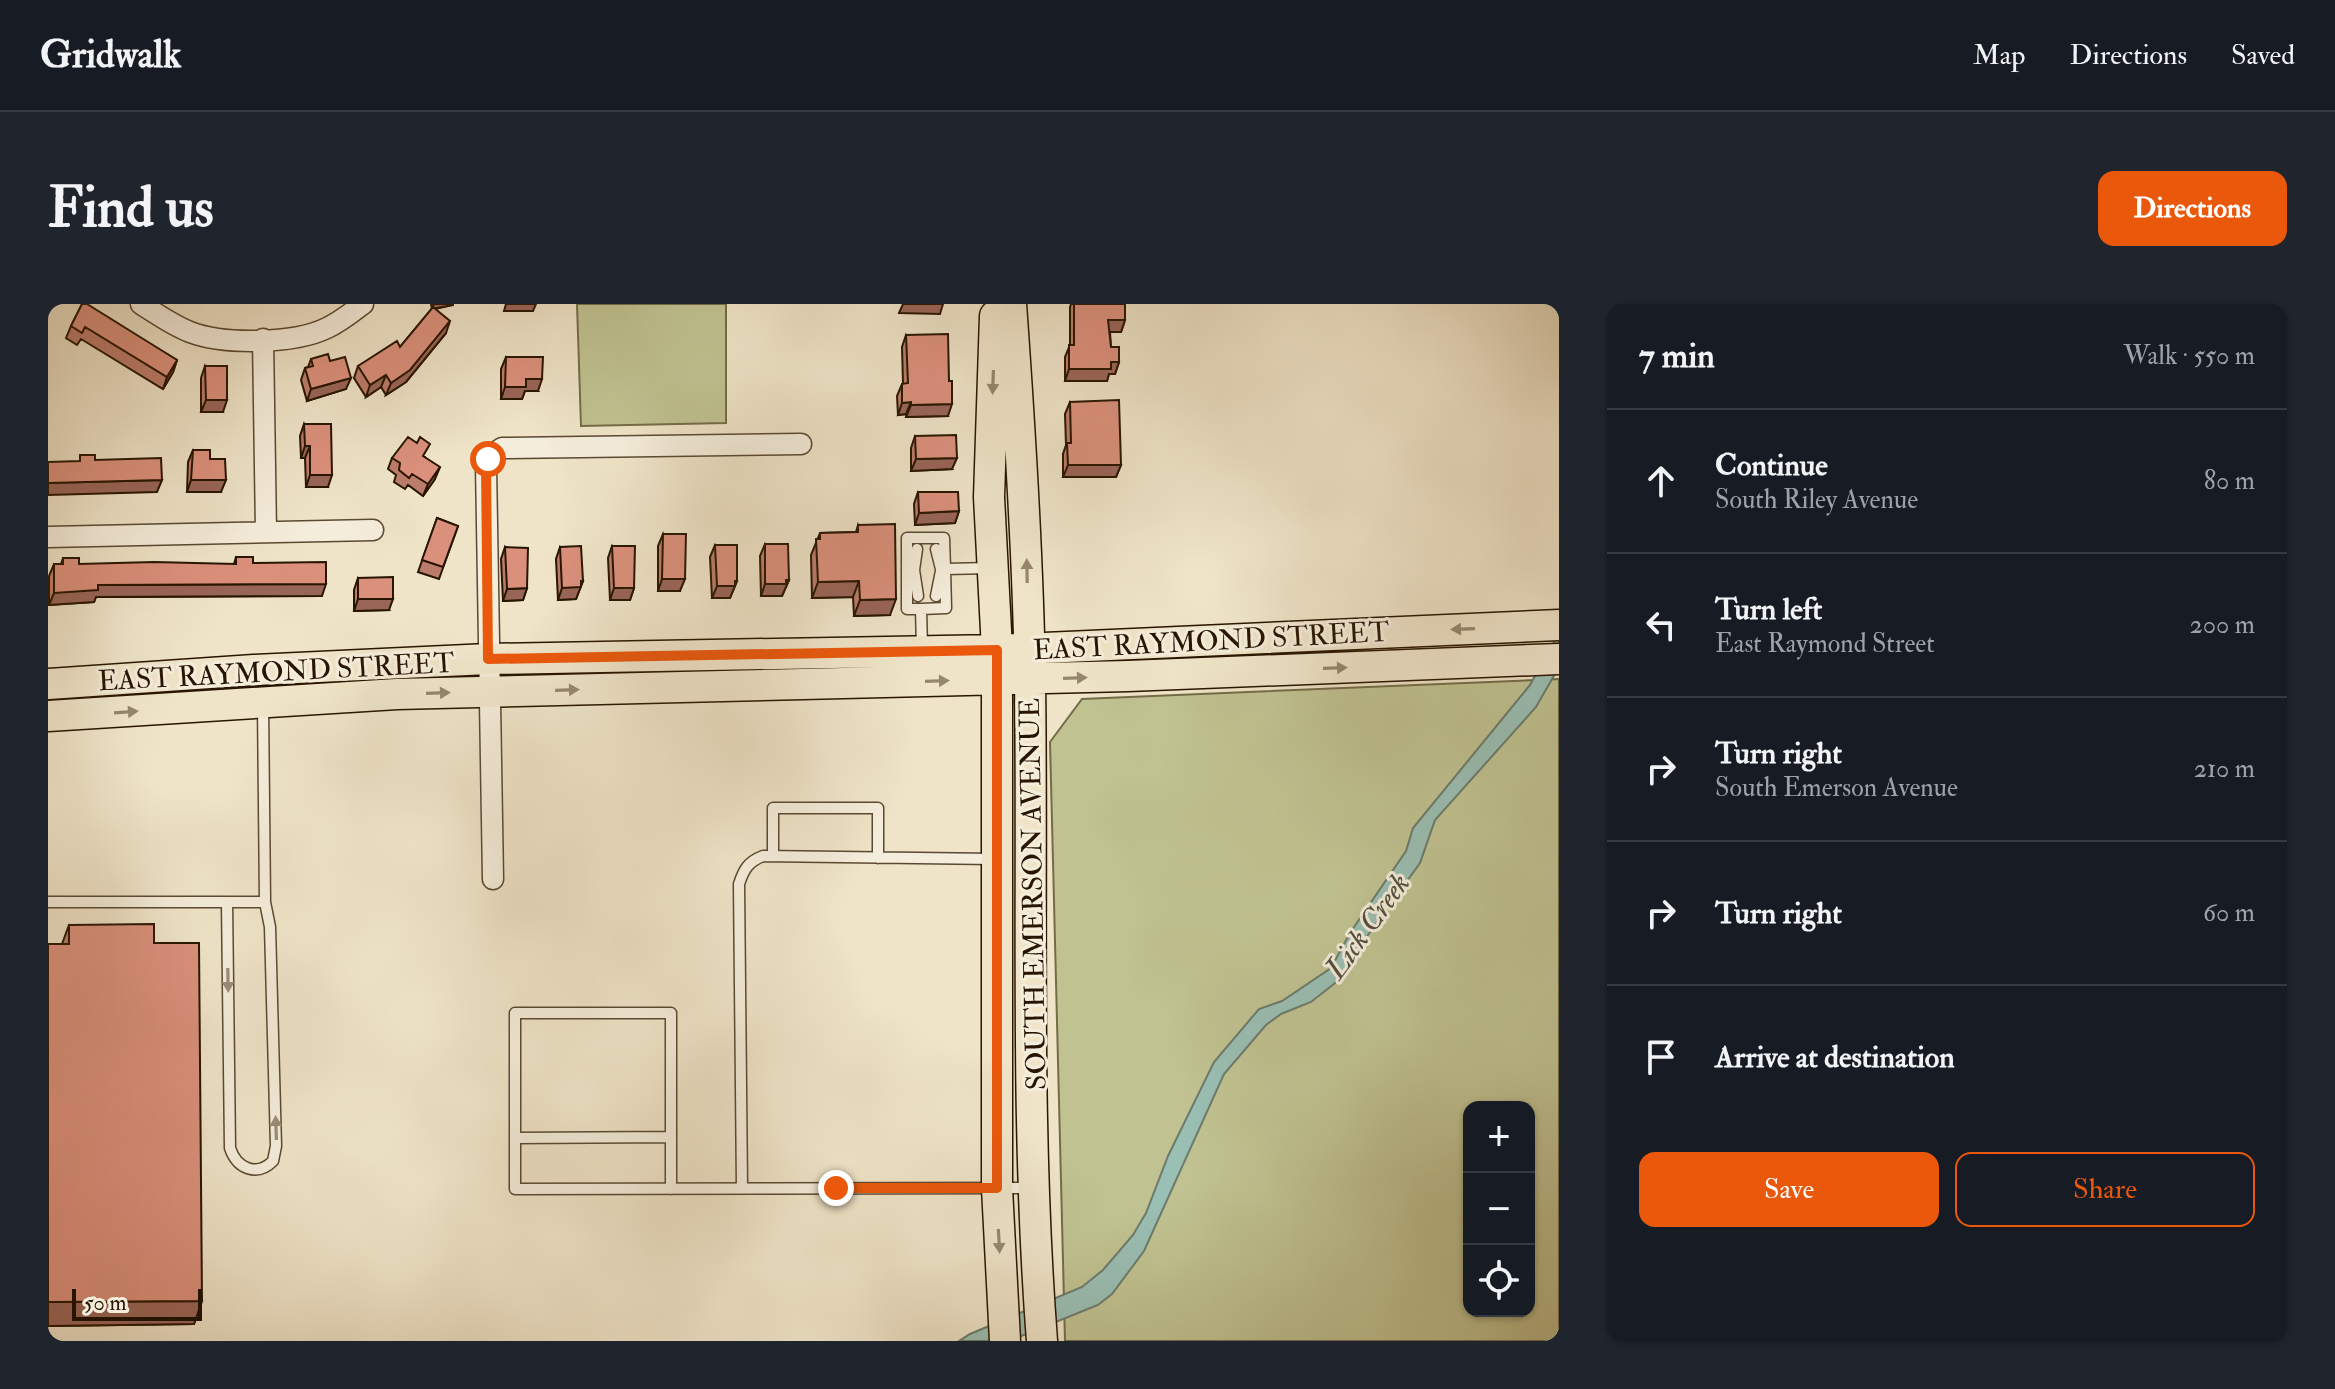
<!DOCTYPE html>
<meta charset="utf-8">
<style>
body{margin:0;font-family:"IM FELL Double Pica",serif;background:#20242c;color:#f1f3f6}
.controls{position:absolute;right:24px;bottom:24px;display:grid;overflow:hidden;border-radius:16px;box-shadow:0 2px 6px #0004}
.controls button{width:72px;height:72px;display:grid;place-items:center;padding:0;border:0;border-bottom:2px solid #363941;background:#171b24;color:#f1f3f6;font:40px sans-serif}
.scale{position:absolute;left:24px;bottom:20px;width:130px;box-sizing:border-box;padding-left:8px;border:4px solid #281500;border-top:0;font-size:22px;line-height:28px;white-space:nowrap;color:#281500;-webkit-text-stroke:6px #f5eddb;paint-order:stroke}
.stop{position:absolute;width:24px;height:24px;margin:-18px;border:6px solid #ea580c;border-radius:50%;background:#fff}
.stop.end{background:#ea580c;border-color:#fff;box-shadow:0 2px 8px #0008}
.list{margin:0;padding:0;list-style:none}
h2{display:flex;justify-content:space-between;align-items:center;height:104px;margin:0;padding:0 32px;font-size:34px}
h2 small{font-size:26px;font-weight:400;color:#9ea1a6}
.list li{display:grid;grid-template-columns:52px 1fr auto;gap:24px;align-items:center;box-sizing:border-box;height:144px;padding:0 32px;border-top:2px solid #363941}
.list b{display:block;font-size:30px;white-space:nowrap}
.list p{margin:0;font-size:26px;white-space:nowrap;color:#9ea1a6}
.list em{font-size:26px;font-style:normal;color:#9ea1a6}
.actions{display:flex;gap:16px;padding:24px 32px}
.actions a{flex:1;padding:18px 0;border:2px solid #ea580c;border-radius:16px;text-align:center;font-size:28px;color:#ea580c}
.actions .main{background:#ea580c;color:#fff}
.icon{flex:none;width:44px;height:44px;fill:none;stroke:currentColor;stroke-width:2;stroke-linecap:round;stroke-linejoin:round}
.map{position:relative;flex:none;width:1511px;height:1037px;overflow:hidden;border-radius:16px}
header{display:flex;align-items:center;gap:48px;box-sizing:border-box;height:112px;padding:0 40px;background:#171b24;border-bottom:2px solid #363941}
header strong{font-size:38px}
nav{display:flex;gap:44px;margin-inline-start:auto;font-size:28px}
.intro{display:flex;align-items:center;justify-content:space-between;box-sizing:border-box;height:192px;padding:0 48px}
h1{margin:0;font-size:56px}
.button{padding:20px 36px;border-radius:16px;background:#ea580c;color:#fff;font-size:28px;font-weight:700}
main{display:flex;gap:48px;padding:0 48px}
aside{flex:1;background:#171b24;border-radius:16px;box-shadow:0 2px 6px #0004}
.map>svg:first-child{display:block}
.green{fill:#c0c291;stroke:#746c48;stroke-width:2;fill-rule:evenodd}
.water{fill:#9abfb4;stroke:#6c7b6c;stroke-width:2}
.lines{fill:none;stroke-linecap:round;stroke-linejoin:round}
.service-casing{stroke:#5a4932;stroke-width:13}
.minor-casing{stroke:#5a4932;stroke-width:23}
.primary-casing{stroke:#281500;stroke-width:33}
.service{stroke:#f5eddb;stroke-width:10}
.minor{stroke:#f5eddb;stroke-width:20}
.primary{stroke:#efe4c8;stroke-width:30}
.wall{fill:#bc7c6b;stroke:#281500;stroke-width:2}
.shaded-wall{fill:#996557;stroke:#281500;stroke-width:2}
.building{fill:#db907c;stroke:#281500;stroke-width:2}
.oneway{fill:#95876e}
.oneway2{fill:#998c78}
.route{stroke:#ea580c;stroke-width:10}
.labels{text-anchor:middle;stroke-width:6;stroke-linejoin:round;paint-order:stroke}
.street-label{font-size:28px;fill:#281500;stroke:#f5eddb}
.water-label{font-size:30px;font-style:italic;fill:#50503f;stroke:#f5eddb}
</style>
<header>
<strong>Gridwalk</strong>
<nav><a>Map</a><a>Directions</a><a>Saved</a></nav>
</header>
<div class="intro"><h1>Find us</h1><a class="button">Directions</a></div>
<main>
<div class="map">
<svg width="1511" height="1037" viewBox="0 0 1511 1037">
<rect width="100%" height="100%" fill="#efe4c8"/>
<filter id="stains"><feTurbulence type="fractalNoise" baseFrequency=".0025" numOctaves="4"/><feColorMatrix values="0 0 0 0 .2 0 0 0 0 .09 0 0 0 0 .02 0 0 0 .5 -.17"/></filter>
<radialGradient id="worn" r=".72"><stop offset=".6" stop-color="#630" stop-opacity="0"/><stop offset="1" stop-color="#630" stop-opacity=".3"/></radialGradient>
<!-- green -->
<path class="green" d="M529 0H678V119L533 122Z
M1511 375V1037H1017L1002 438 1034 395ZM1421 803H1481V1007H1421Z"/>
<!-- water -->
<path class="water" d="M1511 329V363L1488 403 1387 516 1372 559 1315 638 1296 672 1263 698 1233 710 1218 721 1176 770 1096 947 1064 990 1050 1001 961 1037H911L922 1030 1034 983 1055 966 1085 931 1098 909 1120 852 1166 758 1211 705 1234 697 1283 664 1302 629 1358 547 1365 524 1482 381Z"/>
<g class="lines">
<!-- service casing -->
<g class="service-casing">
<path id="service" d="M888 245 893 265H895
M859 266H866L869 245
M866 266 870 292
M888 292 893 267
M873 305H859V234H896L897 265
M874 344 873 305 898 304 897 265 943 264
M725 552V504H830V554
M0 598H217
M179 598 182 844C189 865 209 873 225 857L228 842 222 623 217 598 215 400
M467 834 623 833
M694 884 691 580C696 565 700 558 715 552L947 555
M623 885V709H467V885C638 885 810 884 981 884"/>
</g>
<!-- minor casing -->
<g class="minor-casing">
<path id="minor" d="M93 0C109 10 124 21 142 28 176 41 246 40 279 24 292 18 303 9 315 0
M215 35 218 228
M0 233 325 226
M445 575 438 161 442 152 454 144 753 140"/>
</g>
<!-- primary casing -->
<g class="primary-casing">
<path id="primary" d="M963 0C972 125 980 250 982 376 985 596 977 817 994 1037
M947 12 941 193 949 346V884L957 1037
M0 380 206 366 440 355 949 346 1511 321
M0 412 349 390 1080 372 1511 355"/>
</g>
<!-- service -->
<use href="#service" class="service"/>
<!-- minor -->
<use href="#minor" class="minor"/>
<!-- primary -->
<use href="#primary" class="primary"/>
</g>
<!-- wall -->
<path class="wall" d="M34 0 129 56 125 68 115 85 33 35 29 41 18 34 23 22Z
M383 0H405V1L387 5 398 29 358 78 338 91 333 83 318 93 306 74 310 62 352 43 384 5Z
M1023 0H1077V16L1073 28H1062L1063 43 1071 58 1067 70H1061L1059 77H1017V53L1022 41V3Z
M858 31 900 112 858 113V110L850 111 849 92 854 80H855L854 43Z
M458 53 490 87H477L474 95H453V65Z
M263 55 282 57 298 85 259 97 253 76 257 64 260 63Z
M157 62 175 108H153V74Z
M1022 98 1073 161 1068 173H1015V150L1018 141 1017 110Z
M256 120 280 183H258L257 154H253L252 132Z
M867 132 904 165 863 167V144Z
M145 146 162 155 173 188H139L140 158Z
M377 153 387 175 375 192 360 181 357 185 346 178 348 171 340 165 344 154Z
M870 188 911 207 907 219 867 221 866 200Z
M389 214 410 222 391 275 370 268Z
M810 221 842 311 806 312 805 293 764 294 763 251 772 229 808 228Z
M615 230 632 287H610V242Z
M717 240 741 276 734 292H713L712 252Z
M667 241 689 277 682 294H664L662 253Z
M564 242 586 284 582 296H562L560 254Z
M457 243 479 284 475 296 455 297 453 255Z
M512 243 535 277 528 295 510 296 508 255Z
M188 253 205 259 274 292 48 293 46 298 1 301V272L6 260H13L15 254 31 260H186Z
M310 274 341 306 306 307V286Z
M21 621 106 639 154 997 146 1020 0 1022V640H14Z"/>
<!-- shaded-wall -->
<path class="shaded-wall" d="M386 0H405V1L384 5Z
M458 0H488L485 7H456Z
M855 0H895L892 10 851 9Z
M1060 16H1077L1073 28H1056Z
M402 17 398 29 358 78 338 91 343 79Z
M129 56 125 68 115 85 119 73Z
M1063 58H1071L1067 70H1061L1059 77H1017L1021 65Z
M338 71 333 83 318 93 322 81Z
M303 74 298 85 259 97 263 85Z
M478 75H494L490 87H477L474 95H453L457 83Z
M158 96H179L175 108H153Z
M863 98 858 110 850 111 854 99Z
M904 100 900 112 858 113 863 101Z
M257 142H262L257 154H253Z
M909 154 904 165 863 167 868 155Z
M1020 161H1073L1068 173H1015Z
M392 163 387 175 375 192 380 180Z
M262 171H284L280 183H258Z
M114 176 109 188 0 191V179Z
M143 176H178L173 188H139Z
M911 207 907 219 867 221 871 209Z
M614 275H637L632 287H610Z
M741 276 734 292H713L717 280Z
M533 277H535L528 295 510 296 514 284Z
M687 277H689L682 294H664L669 282Z
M811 277 805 293 764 294 770 278Z
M278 280 274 292 48 293 46 298 1 301 6 289 50 281Z
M479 284 475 296 455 297 459 285Z
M566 284H586L582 296H562Z
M310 295H345L341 306 306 307Z
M848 295 842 311 806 312 812 296Z
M154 997 146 1020 0 1022V998Z"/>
<!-- building -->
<path class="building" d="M34 0H39L129 56 119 73 37 23 34 29 23 22Z
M1026 0H1077V16H1060L1063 43H1071V58H1063V65H1021V41H1026Z
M385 3 402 17 362 66 343 79 338 71 322 81 310 62 349 37 352 43Z
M900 30 901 77H904V100L863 101V98L854 99V80L860 79 858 31Z
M280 50 282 57 297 53 303 74 263 85 257 64 265 62 263 55Z
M458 53H495L494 75H478V83H457Z
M157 62H179V96H158Z
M1071 96 1073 161H1020L1019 139H1023L1022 98Z
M256 120H283L284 171H262V142H257Z
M908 131 909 154 868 155 867 132Z
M360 133 369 139 372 133 382 140 375 152 392 163 380 180 364 170 361 174 351 166 352 159 344 154Z
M145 146H162V155H177L178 176H143Z
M32 151H47V156L113 154 114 176 0 179V158L32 157Z
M870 188H910L911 207 871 209Z
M389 214 410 222 395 263 374 256Z
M847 220 848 295 812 296 811 277 770 278 768 235H772V229L810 228V221Z
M615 230H638L637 275H614Z
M717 240H740L741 276H738V280H717Z
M667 241H689V277H687V282H669Z
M533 242 535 277H533V283L514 284 512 243Z
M564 242H587L586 284H566Z
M457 243 480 244 479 284 459 285Z
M188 253H205V259L278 258V280L50 281V286L6 289V260H15V254H31V260L106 258 188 260Z
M345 273V295H310V274Z
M106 620V639H151L154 997 0 998V640H21V621Z"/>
<!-- one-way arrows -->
<defs><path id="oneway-solid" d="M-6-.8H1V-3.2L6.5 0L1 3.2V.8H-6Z" transform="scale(2)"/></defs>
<g class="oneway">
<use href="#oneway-solid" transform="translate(945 78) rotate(92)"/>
<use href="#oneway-solid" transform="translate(979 267) rotate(-91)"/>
<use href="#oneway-solid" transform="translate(1415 325) rotate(178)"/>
<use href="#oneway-solid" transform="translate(1287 364) rotate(-2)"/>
<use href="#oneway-solid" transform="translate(1027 374) rotate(-2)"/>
<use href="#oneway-solid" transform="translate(889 377) rotate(-2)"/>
<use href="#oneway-solid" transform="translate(519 386) rotate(-2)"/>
<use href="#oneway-solid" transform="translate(390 389) rotate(-2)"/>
<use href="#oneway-solid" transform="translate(78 408) rotate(-4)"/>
<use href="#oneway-solid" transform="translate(951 937) rotate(87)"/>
</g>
<g class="oneway2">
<use href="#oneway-solid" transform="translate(180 676) rotate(89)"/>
<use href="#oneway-solid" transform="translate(228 824) rotate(-92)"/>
</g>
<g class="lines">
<!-- route -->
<path class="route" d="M440 155 438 161 440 355 949 346V884H788"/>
</g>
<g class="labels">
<!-- street labels -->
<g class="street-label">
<text transform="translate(1163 336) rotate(-3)" y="10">EAST RAYMOND STREET</text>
<text transform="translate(228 367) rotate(-3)" y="10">EAST RAYMOND STREET</text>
<text transform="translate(984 590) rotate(-91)" y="10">SOUTH EMERSON AVENUE</text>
</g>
<!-- water labels -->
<g class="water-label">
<text transform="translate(1319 622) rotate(-54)" y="10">Lick Creek</text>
</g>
</g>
<rect width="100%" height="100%" filter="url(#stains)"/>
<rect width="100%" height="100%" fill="url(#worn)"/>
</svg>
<div class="controls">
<button>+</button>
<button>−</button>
<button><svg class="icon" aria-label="locate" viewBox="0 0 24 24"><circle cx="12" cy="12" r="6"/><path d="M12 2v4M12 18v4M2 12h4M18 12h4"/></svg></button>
</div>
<div class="scale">50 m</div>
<div class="stop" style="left:440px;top:155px"></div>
<div class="stop end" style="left:788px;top:884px"></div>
</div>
<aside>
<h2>7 min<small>Walk · 550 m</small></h2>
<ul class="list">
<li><svg class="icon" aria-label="ahead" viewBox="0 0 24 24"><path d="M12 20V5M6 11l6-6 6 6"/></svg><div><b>Continue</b><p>South Riley Avenue</p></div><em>80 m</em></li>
<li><svg class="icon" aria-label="left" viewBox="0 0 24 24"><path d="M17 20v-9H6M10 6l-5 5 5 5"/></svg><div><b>Turn left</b><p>East Raymond Street</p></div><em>200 m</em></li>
<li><svg class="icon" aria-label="right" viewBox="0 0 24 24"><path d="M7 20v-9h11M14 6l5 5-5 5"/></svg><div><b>Turn right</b><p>South Emerson Avenue</p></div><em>210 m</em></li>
<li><svg class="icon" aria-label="right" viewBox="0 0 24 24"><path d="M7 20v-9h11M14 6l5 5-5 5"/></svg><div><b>Turn right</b></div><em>60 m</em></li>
<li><svg class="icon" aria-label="arrive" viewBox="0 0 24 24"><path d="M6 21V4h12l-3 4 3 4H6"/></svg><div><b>Arrive at destination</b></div></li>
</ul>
<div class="actions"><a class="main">Save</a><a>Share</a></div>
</aside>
</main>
